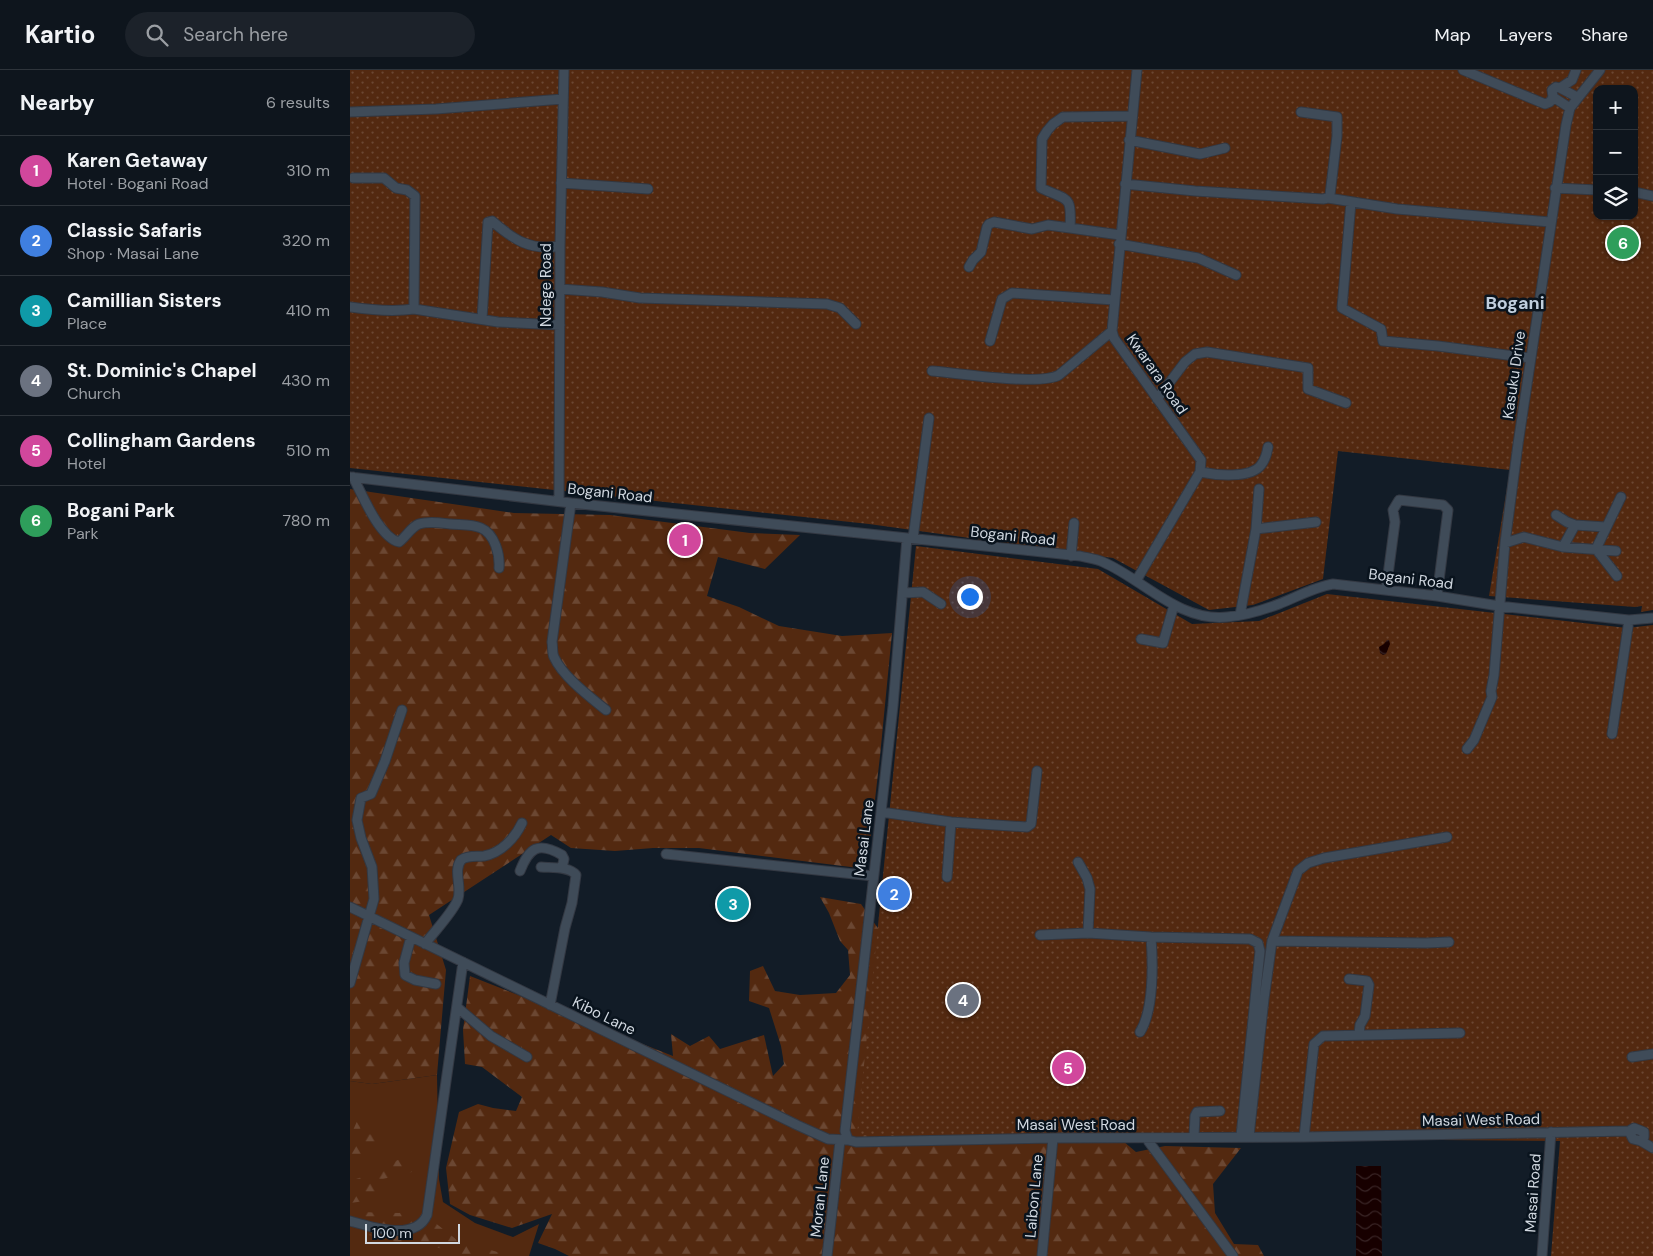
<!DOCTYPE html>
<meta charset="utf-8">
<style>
body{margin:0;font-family:"DM Sans",sans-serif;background:#1c222a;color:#f1f3f6}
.controls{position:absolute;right:15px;top:15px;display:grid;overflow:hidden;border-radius:10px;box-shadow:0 1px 4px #0004}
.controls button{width:45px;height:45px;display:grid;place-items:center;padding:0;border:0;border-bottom:1px solid #2e343b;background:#0e151d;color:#f1f3f6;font:25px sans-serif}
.scale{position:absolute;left:15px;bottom:12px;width:95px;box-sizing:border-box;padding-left:5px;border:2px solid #d1d8e0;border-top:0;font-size:14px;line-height:18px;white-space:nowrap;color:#d1d8e0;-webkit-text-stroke:4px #09131d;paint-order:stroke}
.you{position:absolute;left:619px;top:526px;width:18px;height:18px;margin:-12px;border:4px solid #fff;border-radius:50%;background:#1a73e8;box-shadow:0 0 0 8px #1a73e833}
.badge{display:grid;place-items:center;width:32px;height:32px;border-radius:50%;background:#f0a279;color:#fff;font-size:16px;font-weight:700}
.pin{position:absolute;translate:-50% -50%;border:2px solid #fff;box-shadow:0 1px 5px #0006}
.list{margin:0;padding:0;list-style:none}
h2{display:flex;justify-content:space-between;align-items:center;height:65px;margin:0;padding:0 20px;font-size:21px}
h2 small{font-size:16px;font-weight:400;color:#9b9fa4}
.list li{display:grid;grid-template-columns:32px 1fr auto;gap:15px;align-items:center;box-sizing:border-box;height:70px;padding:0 20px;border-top:1px solid #2e343b}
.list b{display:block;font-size:19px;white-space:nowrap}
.list p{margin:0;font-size:16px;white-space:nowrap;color:#9b9fa4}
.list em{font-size:16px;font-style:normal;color:#9b9fa4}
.icon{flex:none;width:28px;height:28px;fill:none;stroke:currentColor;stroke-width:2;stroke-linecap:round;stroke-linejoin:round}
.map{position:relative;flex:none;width:1303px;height:1186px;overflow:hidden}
header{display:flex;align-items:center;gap:30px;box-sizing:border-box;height:70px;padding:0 25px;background:#0e151d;border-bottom:1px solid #2e343b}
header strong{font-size:24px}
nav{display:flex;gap:28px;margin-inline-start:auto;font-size:18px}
.search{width:350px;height:45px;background:#1c222a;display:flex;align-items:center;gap:12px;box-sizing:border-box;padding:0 18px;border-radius:28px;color:#9b9fa4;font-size:19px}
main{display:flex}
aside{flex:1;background:#0e151d}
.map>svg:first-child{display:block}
.grass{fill:#532910}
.forest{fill:url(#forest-firs)}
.garden{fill:url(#garden-dots);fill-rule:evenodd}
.water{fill:url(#water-waves)}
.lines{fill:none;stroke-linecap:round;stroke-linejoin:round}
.minor-casing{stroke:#333842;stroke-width:11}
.minor{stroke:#3f4b58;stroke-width:9}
.labels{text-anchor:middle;stroke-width:5;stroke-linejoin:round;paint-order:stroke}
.street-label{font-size:15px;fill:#d1d8e0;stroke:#09131d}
.quarter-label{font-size:18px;font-weight:bold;fill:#c0cedd;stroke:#09131d}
</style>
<header>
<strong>Kartio</strong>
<div class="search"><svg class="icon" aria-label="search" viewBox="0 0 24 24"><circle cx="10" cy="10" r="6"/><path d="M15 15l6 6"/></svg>Search here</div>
<nav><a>Map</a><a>Layers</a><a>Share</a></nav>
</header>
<main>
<aside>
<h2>Nearby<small>6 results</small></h2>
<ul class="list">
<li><span class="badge" style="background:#d1479c">1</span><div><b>Karen Getaway</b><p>Hotel · Bogani Road</p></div><em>310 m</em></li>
<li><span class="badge" style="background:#3f7fe0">2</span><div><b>Classic Safaris</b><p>Shop · Masai Lane</p></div><em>320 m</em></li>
<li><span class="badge" style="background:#0f9aa8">3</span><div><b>Camillian Sisters</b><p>Place</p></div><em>410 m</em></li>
<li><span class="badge" style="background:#6b7280">4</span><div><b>St. Dominic's Chapel</b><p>Church</p></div><em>430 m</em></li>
<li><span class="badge" style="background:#d1479c">5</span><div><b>Collingham Gardens</b><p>Hotel</p></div><em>510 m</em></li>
<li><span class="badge" style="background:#2e9e5b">6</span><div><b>Bogani Park</b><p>Park</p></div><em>780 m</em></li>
</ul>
</aside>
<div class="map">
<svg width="1303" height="1186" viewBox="0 0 1303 1186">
<defs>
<pattern id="forest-firs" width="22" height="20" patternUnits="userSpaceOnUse" patternTransform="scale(1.25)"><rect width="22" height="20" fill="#532910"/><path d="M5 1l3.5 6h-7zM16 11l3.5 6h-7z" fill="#6b4732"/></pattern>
<pattern id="garden-dots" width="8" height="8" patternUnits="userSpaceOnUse" patternTransform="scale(1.25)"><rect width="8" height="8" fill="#532910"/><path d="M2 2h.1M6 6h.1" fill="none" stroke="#6b4732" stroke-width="1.8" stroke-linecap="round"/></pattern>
<pattern id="water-waves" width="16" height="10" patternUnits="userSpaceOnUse" patternTransform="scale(1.25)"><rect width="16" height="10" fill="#170000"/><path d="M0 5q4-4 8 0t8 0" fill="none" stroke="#382425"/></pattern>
</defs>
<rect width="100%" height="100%" fill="#121c27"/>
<!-- grass -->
<path class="grass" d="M87 1005 89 1109 93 1132 125 1153 163 1167 189 1154 179 1186H0V1011L22 1014Z"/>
<!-- forest -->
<path class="forest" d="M0 419 164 443 260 445 400 463 450 465 415 499 368 487 357 526 389 537 429 556 492 566 542 563 530 686 517 799 349 778H303L265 781 221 778 201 765 79 845 96 900 87 1005 22 1014 0 1011Z
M470 827 511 834 539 874 786 1082 815 1076 891 1078 863 1114 865 1143 884 1174 908 1175 914 1186H219L205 1179 188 1173 202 1144 162 1158 120 1145 100 1134 96 1098 109 1042 128 1034 143 1038 166 1041 172 1027 132 997 115 994 113 960 120 906 323 986 321 964 340 976 359 966 370 979 414 965 423 1006 434 994 431 976 419 938 399 931 400 901 413 896 425 921 450 925 486 923 500 905 498 880 490 871 479 843Z
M13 1038 10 1062 32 1067 0 1093V1067Z
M59 1086 70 1100 33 1109 29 1124 15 1131 0 1133V1111L15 1106 37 1094Z
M70 1141 107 1170 161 1186H117L96 1179 46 1172 15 1164 6 1142 49 1143Z"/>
<!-- garden -->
<path class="garden" d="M0 0H1303V540L1291 542 1292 536 1285 537 1139 526 1160 400 988 381 973 509 903 535 859 540 763 488 519 454 0 398ZM1247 19H1284V146H1247Z
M566 476 748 499 842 554 909 551 977 524 1277 558 1303 555V1186H1201L1210 1071 507 1065Z"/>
<!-- water -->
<path class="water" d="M1037 570H1039L1040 574 1036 584 1033 585 1030 583 1029 577 1034 574Z
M1006 1096H1031L1032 1186H1006Z"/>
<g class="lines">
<!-- minor casing -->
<g class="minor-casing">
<path id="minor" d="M1113 0 1195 34 1200 32 1203 27
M1210 18 1222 10 1226 0
M1220 38 1203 27 1202 20 1206 17 1210 18 1227 27
M0 42 86 39 213 29
M779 70 850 84 875 78
M211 113 298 119
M775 114 845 121 973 129 978 128 980 125 987 66V47L951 42
M1205 118 1247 120
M1284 122 1303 126
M978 128 1047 139 1200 152
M1001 132 992 238 1031 259 1033 271 1088 276 1180 288
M770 165 720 158C722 124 718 131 691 118L692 69 697 61 703 54 713 47 782 46
M769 174 848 188 886 205
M619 197 623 190 631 182 637 157 639 154 644 152 682 159 698 155 720 158
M210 219 252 222 290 228 477 234 490 238 506 254
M0 237C21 240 43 242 64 239V234L65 126 57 120 46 118 34 108H3
M64 239 148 252 210 255
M132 249 138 152 142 151C164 170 180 181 210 176
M640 271 652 229 662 223 764 230
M582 301C608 303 690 316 709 305L762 261
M807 329 835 292 845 284 857 282 958 298V319L996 333
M850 402C865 405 901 409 911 395 915 390 917 383 918 377
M0 407 221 433 730 486C738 488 746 489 753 492 794 510 829 552 877 547 894 546 913 540 929 534 947 527 964 517 983 514L1087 526 1149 536 1279 550 1303 548
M3 407C12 424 29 467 49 472 56 467 61 457 69 454 79 451 91 453 100 454 110 455 122 454 131 458 145 464 150 485 149 498
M209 431 210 176 214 0
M221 433 202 572C203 577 202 583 204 587 213 607 240 627 256 640
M1206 445 1217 452 1225 455
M906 459 966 452
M563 468 579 348
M1155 473 1174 467 1213 477 1266 481
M1213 477 1225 455 1256 457
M721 486 724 453
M1267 506 1246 479 1271 427
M786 511 850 402 851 390 764 268 762 261 787 0
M1036 520 1045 452 1043 440 1049 430 1093 435 1098 440 1087 526
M553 523 573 522 591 534
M890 545 906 459 909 419
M791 569 813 573 824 535
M1262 664 1279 550
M1117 679 1124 670 1142 627 1141 621 1144 605 1155 473 1168 374 1216 55 1220 38 1250 0
M531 742 601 752 677 757 681 754 687 701
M316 784 523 806
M728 792 737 808 740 819 738 863 801 867 900 869 908 873 910 881 891 1066
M191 797C201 798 219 796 226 805L222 833 215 858 200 935
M170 801C179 778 188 771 212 785L214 789 212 798
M597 807 601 752
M0 837 447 1055 478 1069 498 1070 506 1072 703 1068 954 1067 1279 1061 1284 1058 1294 1062V1067L1291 1071
M690 865 738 863
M61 867 54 893 55 905 65 910 86 914
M922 871 1076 873 1099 872
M75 874C83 863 104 841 108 829 112 816 103 801 111 790 118 785 126 787 134 786 151 783 165 768 172 753
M999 909 1017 911 1019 915 1015 946 1010 955 1009 965
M0 913 24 829 22 797 11 768 7 750 11 728 21 724 35 691 52 640
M108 938 141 966 177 987
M790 962C804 940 803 893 801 867
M1282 987 1303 984
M1279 1061 1283 1069 1291 1071 1303 1078
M844 1066 845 1046 847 1042 870 1041
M899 1066 914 929 922 871 948 801 958 793 974 788 1097 767
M954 1067 964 974 973 966 1110 963
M796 1068 883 1186
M498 1070 495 1061 543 636 557 468
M0 1151C21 1157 65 1172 77 1145L113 892
M477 1186 490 1071
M692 1186 703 1068
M1192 1186 1201 1062"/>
</g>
<!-- minor -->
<use href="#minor" class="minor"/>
</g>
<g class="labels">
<!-- street labels -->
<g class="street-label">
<text transform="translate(196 215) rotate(-90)" y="5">Ndege Road</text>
<text transform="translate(807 304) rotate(55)" y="5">Kwarara Road</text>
<text transform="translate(1164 305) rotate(-82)" y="5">Kasuku Drive</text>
<text transform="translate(260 423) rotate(6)" y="5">Bogani Road</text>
<text transform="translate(663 466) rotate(6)" y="5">Bogani Road</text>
<text transform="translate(1061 509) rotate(7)" y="5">Bogani Road</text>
<text transform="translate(514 768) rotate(-83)" y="5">Masai Lane</text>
<text transform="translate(254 946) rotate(26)" y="5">Kibo Lane</text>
<text transform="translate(1131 1050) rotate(-1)" y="5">Masai West Road</text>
<text x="726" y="1060">Masai West Road</text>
<text transform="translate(1183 1123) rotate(-86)" y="5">Masai Road</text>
<text transform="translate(684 1126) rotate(-85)" y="5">Laibon Lane</text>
<text transform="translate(470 1127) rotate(-84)" y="5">Moran Lane</text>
</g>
<!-- quarter labels -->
<g class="quarter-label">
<text x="1165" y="239">Bogani</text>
</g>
</g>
</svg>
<div class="controls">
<button>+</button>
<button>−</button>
<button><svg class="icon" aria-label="layers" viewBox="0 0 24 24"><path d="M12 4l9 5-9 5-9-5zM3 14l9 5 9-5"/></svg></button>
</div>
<div class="scale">100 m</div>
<div class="you"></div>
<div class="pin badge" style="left:335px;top:470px;background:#d1479c">1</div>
<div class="pin badge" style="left:544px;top:824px;background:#3f7fe0">2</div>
<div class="pin badge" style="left:383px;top:834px;background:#0f9aa8">3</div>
<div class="pin badge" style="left:613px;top:930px;background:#6b7280">4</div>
<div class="pin badge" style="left:718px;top:998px;background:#d1479c">5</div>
<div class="pin badge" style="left:1273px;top:173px;background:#2e9e5b">6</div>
</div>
</main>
